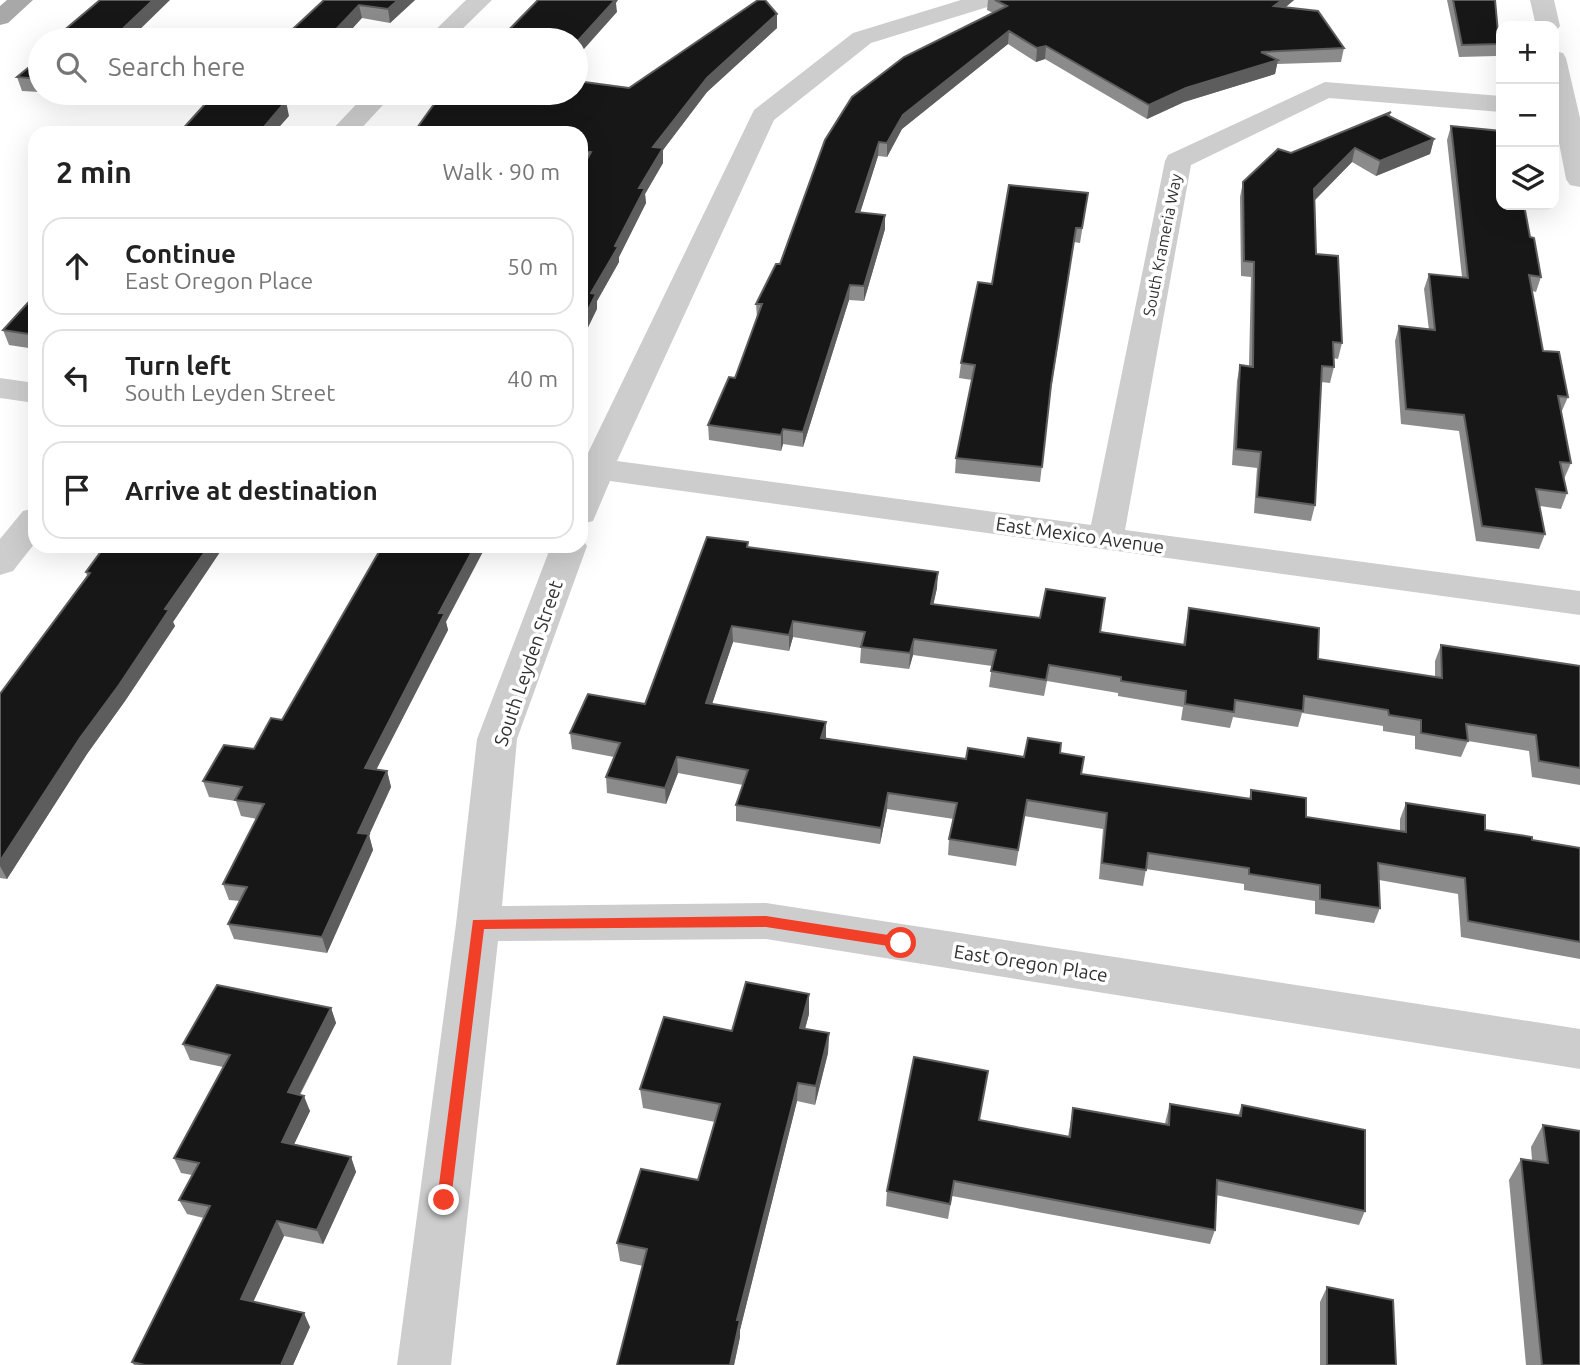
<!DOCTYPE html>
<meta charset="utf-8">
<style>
body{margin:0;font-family:Ubuntu,sans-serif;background:#f6f6f6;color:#222}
.controls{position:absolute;right:21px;top:21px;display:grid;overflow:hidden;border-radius:14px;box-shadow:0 7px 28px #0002}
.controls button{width:63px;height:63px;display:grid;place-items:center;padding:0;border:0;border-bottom:2px solid #e0e0e0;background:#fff;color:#222;font:35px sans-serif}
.stop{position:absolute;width:21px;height:21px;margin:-16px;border:5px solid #f13f28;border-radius:50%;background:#fff}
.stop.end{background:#f13f28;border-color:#fff;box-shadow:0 2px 7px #0008}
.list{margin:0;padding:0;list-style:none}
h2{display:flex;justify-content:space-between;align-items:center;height:91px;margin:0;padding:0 28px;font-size:30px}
h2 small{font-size:23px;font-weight:400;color:#767676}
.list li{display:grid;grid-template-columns:46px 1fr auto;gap:21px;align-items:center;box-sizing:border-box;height:98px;margin:0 14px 14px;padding:0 14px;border:2px solid #e0e0e0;border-radius:21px}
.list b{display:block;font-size:26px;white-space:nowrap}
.list p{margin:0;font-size:23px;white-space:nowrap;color:#767676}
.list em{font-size:23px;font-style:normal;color:#767676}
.icon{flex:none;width:38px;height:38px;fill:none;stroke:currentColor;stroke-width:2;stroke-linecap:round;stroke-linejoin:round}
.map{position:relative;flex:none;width:1580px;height:1365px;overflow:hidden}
.search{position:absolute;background:#fff;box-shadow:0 7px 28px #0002;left:28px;top:28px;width:560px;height:77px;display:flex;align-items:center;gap:18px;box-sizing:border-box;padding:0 24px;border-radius:38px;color:#767676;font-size:26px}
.panel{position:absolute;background:#fff;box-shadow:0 7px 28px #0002;left:28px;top:126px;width:560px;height:427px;border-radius:21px}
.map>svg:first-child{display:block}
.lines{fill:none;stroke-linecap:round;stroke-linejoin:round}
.minor{fill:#cdcdcd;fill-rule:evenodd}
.major{fill:#a8a8a8;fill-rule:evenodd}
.wall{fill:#8b8b8b}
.shaded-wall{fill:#5d5d5d}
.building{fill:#171717;stroke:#5d5d5d;stroke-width:2}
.route{fill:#f13f28}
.labels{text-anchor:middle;stroke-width:7;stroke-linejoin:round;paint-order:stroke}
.far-street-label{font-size:16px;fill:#303030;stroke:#fff}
.street-label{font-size:19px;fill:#303030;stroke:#fff}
</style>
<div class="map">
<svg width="1580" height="1365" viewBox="0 0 1580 1365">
<rect width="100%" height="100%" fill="#fff"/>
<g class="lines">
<!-- minor -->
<path class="minor" d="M466 0H492L451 40H425Z
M961 0H998L994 5 871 43 774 120 617 461 1091 525 1165 161 1168 155 1325 82 1501 96V112L1329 98 1191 165 1125 530 1580 591V615L610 481 593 521 581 524V457H586L754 110 853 33Z
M1530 0H1554L1560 26 1556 31 1554 32V26H1536Z
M1554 51 1563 53 1566 58 1580 118V187L1570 185 1566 179 1554 117Z
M367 93H394L357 133H329Z
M0 378 35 383V403L0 398Z
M35 508V543L13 571 0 575V539L23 511Z
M581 538 587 546 517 739 502 906 766 903 1580 1029V1069L766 939 498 941 451 1365H397L456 924 477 739 551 546H581Z"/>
<!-- major -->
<path class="major" d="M7 0H33L8 23 0 25V6Z"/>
</g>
<!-- wall -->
<path class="wall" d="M324 0H415L390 23 362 18Z
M988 0H1294L1285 7 1344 48 1341 62 1277 64 1275 74 1184 102 1147 119 1045 59 1036 62 1008 44 902 129 887 157 878 156 860 212 885 229 864 301 849 300 803 447 783 444 781 451 709 440 708 425 735 378 757 318 756 304 780 264 825 140 993 13 987 10Z
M1447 0H1495L1499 44 1496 56 1459 57Z
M777 14V28L707 92 663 150V163L645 194 646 203 619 257V262L597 301V309L584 165H581V133H418L417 128 629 88Z
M40 58V92L22 91 17 77Z
M44 93H76L73 95Z
M1391 112 1389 116 1434 139 1430 154 1376 176 1352 162 1315 200 1316 254 1342 343 1338 359 1333 358 1334 367 1330 383 1321 382 1315 505 1311 521 1254 513 1257 468 1232 465 1237 381 1240 365 1249 366 1251 277 1241 276 1240 197 1243 182 1291 153Z
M1451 126 1530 237 1541 277 1536 292 1532 291 1543 351 1568 397 1561 413 1571 463 1564 479 1567 493 1561 509 1540 506 1545 534 1539 549 1476 541 1459 431 1401 424 1395 341 1399 326 1429 330 1424 289 1429 274 1462 277 1447 140Z
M1088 193 1080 243 1074 242 1050 396 1040 482 955 473 956 458 972 380 959 378 961 363 992 284Z
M35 295V349L9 345 3 330Z
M105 546H224L173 622 175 626 125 701 87 754 7 879 0 878V694L87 576 86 572Z
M748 547 937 588 933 604 1183 645 1186 624 1189 608 1318 659 1435 677V661L1441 645 1580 666V785L1532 777 1529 751 1468 741 1461 757 1415 749V736L1383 731V726L1302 713 1298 727 1233 717 1230 728 1181 720 1183 707 1118 696V693L1047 681 1044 696 989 687 992 666 913 655 909 669 860 663 861 648 793 637 789 651 733 642 712 704 826 738 966 759 1024 757 1060 753 1081 774 1249 799 1251 790 1306 817 1400 831V819L1406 803 1485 830 1532 840 1580 848V959L1461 937 1458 894 1379 880 1380 908 1374 923 1315 914V901L1244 890V884L1146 869 1143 886 1099 879 1103 829 1024 816 1016 866 948 855 949 839 954 819 887 809 880 844 736 821V805L743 785 678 773 666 804 607 793 606 777 614 757 572 749 570 733 645 704Z
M446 622 448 630 376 769 387 771 391 787 369 835 373 850 327 953 234 939 228 924 240 901 229 900 223 884 257 819 241 816 236 801 209 797 203 781 254 749 282 720Z
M809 994V1014L805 1029 829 1033 828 1053 815 1105 797 1101 740 1330V1337L734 1365H617L643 1266 620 1261 617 1243 698 1180 715 1122 643 1108 640 1089 732 1031Z
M331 1008 336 1023 300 1095 310 1111 294 1144 351 1157 356 1172 323 1244 284 1236 253 1302 310 1327 293 1365H134L132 1362 204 1218 187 1214 179 1200 192 1175 181 1173 174 1158 223 1067 190 1060 183 1044Z
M1170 1104 1238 1116 1242 1105 1365 1211 1359 1225 1216 1195 1215 1230 1210 1244 952 1196 948 1219 886 1206 887 1191 980 1120 1068 1137 1073 1108 1165 1124 1166 1119Z
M1543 1125 1580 1365H1526L1509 1180 1521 1159 1532 1160 1531 1147Z
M1327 1287 1396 1365H1320V1302Z"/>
<!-- shaded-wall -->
<path class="shaded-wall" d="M153 0H170L129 40H111Z
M398 0H415L390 23 388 9Z
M610 0H618L616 3 617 12 576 58V43Z
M1282 0H1294L1271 20 1274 6Z
M359 5 362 18 342 40H326Z
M777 14V28L707 92 663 150V163L645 194 646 203 619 257V262L597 301V309L581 342V324L591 293 615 246 639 188 653 147 707 78Z
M1009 31 1008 44 902 129 887 157V143L903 115Z
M1046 46 1045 59 1036 62 1037 48Z
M1278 60 1275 74 1184 102 1147 119 1149 105 1186 88Z
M277 93H293L274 114 271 100Z
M286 101 289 116 274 133H259Z
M1434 139 1430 154 1376 176 1380 161Z
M879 142 878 156 856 226V212Z
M1355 148 1352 162 1311 204 1314 189Z
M885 215V229L864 301V286Z
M850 285 849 300 803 447V432Z
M783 429V444L781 451V435Z
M209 546H224L173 622 175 626 125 701 87 754 7 879 0 866V861L165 609Z
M475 546H486L446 622 448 630 369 784 365 768 439 613Z
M938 572 937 588 930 620 931 604Z
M793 621V637L789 651V635Z
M732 626 733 642 707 719 706 703Z
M914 639 913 655 909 669 910 653Z
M826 722V738H821Z
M677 757 678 773 666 804 665 788Z
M387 771 391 787 369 835 373 850 327 953 322 937 358 833Z
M888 793 887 809 880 844 881 828Z
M809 994V1014L800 1047V1028Z
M331 1008 336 1023 293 1107 288 1092Z
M829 1033 828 1053 815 1105 816 1086Z
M798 1083 797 1101 740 1330V1337L734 1365H730L737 1320Z
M304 1096 310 1111 288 1157 282 1142Z
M351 1157 356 1172 323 1244 317 1230Z
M277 1221 284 1236 248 1313 241 1299Z
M304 1313 310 1327 293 1365H281Z"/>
<!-- building -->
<path class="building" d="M100 0H153L111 40H61L69 33 62 32Z
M324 0H398L388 9 359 5 326 40H281Z
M538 0H615L576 43V40H499Z
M758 0H765L777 14 707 78 653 147 663 148 639 188H645L615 246 618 247 591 293 596 294 581 324V170L591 152 581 151V133H421L424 129 417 128 442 93H576V81L629 88Z
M995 0H1282L1274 6 1318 11 1344 48 1261 52 1278 60 1186 88 1149 105 1046 46 1037 48 1009 31 903 115 887 143 879 142 856 212 885 215 864 286 850 285 803 432 783 429 781 435 708 425 729 377 735 378 762 304H756L776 264H780L825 140 852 97 904 57 1007 6Z
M1453 0H1495L1499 44 1462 45Z
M40 58V79L17 77Z
M215 93H277L271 100 286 101 259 133H179Z
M1391 112 1387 115 1434 139 1380 161 1355 148 1314 189 1316 254 1338 256 1342 343 1333 342 1334 367 1322 366 1315 505 1257 497 1261 452 1236 449 1240 365 1253 367 1254 262 1244 261 1243 182 1278 149 1291 153Z
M1451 126 1501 131V205H1524L1530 237 1534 238 1541 277 1529 275 1543 351 1559 352 1568 397 1558 396 1571 463 1560 462 1567 493 1536 489 1545 534 1482 526 1464 415 1406 409 1399 326 1435 330 1429 274 1468 278Z
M1009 185 1088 193 1082 228H1076L1051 385 1042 467 956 458 975 365 961 363 978 282 992 284Z
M35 295V335L3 330Z
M707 537 748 542 747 547 938 572 931 604 1040 618 1046 589 1105 598 1100 632 1185 645 1189 608 1319 628 1318 659 1442 678 1441 645 1580 666V768L1539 761 1536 735 1466 724 1468 741 1421 733V720L1389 715 1388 710 1304 696 1303 711 1235 700 1234 712 1185 704 1186 691 1121 681V677L1049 665 1046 680 991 671 996 650 914 639 910 653 861 647 865 632 793 621 789 635 732 626 706 703 826 722 821 738 966 759 968 748 1024 757 1028 738 1061 743 1060 753 1084 757 1081 774 1251 799V790L1306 798V817L1406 832V803L1485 815V830L1532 837V840L1580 848V942L1468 921 1465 878 1378 863 1380 908 1320 899V885L1249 874V868L1148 853 1146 870 1102 863 1107 813 1027 800 1018 850 949 839 957 803 888 793 881 828 736 805 748 770 677 757 665 788 606 777 620 743 570 733 588 694 645 704Z
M105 546H209L165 609 169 610 119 685 80 738 0 861V694L90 573 86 572Z
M391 546H475L439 613H445L365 768 387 771 358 833 369 834 322 937 228 924 247 887 223 884 264 804 235 800 242 787 203 781 224 745 254 749 271 718 282 720 380 550 388 551Z
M746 982 809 994 800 1028 829 1033 816 1086 798 1083 737 1320H740L730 1365H617L647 1249 617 1243 641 1169 698 1180 720 1104 640 1089 664 1017 732 1031Z
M217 985 331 1008 288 1092 304 1096 282 1142 351 1157 317 1230 277 1221 241 1299 304 1313 281 1365H145L132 1362 210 1206 179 1200 199 1163 174 1158 230 1055 183 1044Z
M914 1057 988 1071 979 1120 1070 1137 1073 1108 1169 1125 1170 1104 1241 1116 1242 1105 1365 1130V1211L1217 1180 1215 1230 954 1181 950 1204 887 1191Z
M1543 1125 1580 1131V1365H1542L1521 1159 1548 1163Z
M1327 1287 1393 1300 1396 1365H1327Z"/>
<!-- route -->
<path class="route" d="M766 916 901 937 908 943 901 948 766 927 484 929 451 1200 444 1206 439 1204 437 1200 473 920Z"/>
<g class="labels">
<!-- far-street labels -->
<g class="far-street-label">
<text transform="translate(1162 245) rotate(-79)" y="6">South Krameria Way</text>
</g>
<!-- street labels -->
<g class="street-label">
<text transform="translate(1080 535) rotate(8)" y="7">East Mexico Avenue</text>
<text transform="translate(528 663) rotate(-71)" y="7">South Leyden Street</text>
<text transform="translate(1031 963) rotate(9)" y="7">East Oregon Place</text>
</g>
</g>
</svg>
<div class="controls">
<button>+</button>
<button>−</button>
<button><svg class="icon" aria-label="layers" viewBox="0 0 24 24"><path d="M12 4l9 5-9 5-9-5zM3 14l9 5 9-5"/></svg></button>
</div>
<div class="stop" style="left:901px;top:943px"></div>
<div class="stop end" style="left:444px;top:1200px"></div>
<div class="search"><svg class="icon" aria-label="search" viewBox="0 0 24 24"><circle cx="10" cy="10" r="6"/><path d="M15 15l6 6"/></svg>Search here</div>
<section class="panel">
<h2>2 min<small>Walk · 90 m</small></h2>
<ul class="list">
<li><svg class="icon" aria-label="ahead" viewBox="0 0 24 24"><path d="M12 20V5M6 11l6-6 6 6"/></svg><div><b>Continue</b><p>East Oregon Place</p></div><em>50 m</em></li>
<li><svg class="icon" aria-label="left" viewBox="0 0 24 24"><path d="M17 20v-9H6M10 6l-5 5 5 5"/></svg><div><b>Turn left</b><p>South Leyden Street</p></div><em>40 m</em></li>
<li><svg class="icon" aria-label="arrive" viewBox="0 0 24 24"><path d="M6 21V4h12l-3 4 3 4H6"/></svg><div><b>Arrive at destination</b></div></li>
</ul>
</section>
</div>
